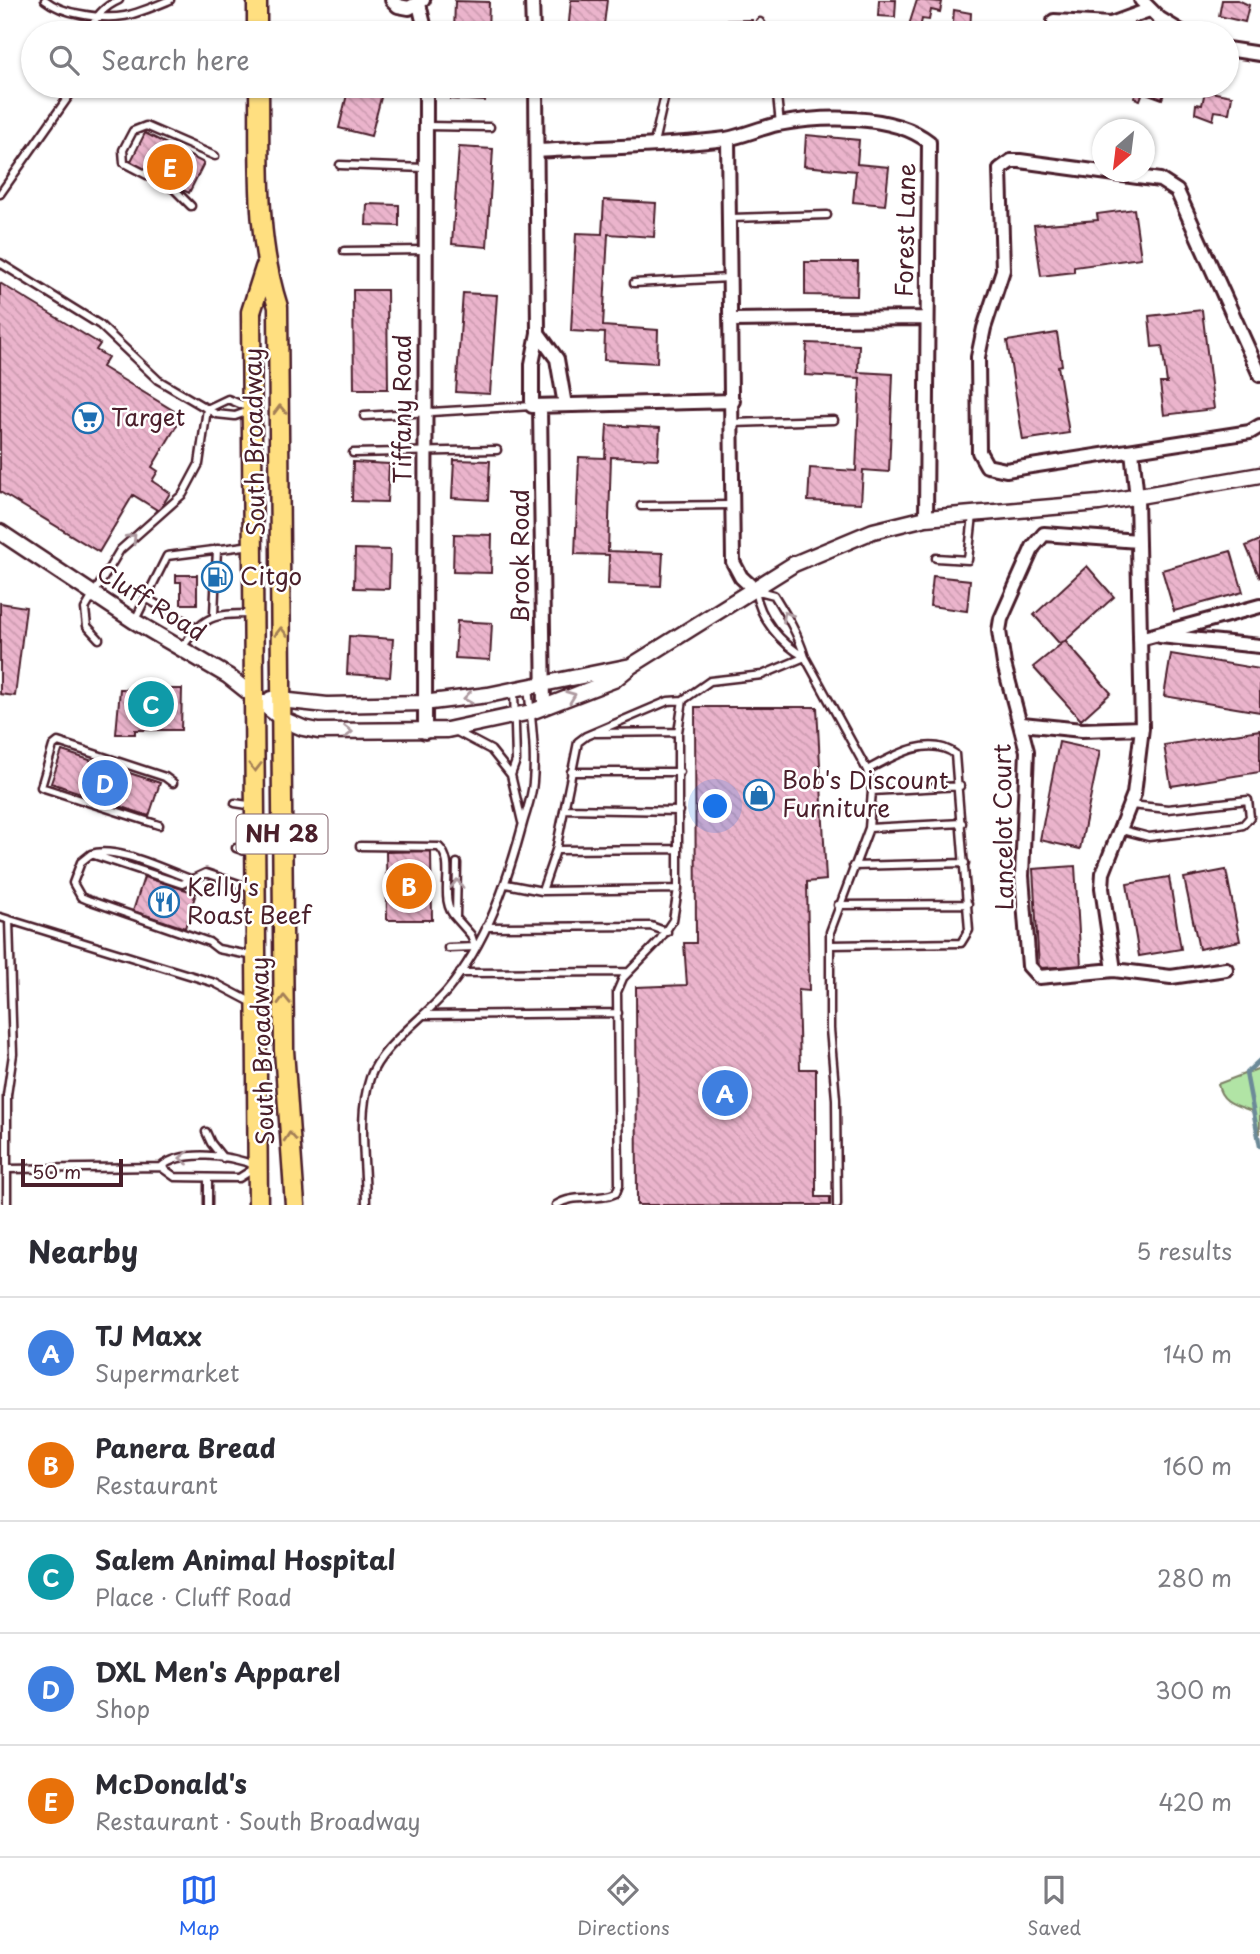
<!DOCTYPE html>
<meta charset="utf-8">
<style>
body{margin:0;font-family:"Playpen Sans",sans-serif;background:#f7f7f7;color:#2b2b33}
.compass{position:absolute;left:1092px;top:119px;width:63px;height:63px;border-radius:50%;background:#fff;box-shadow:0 2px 5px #0004;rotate:208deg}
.scale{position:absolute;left:21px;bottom:18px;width:102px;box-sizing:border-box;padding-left:7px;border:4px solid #4a1f2b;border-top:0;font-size:19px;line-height:24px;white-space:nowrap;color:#4a1f2b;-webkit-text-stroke:5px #fff;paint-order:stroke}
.you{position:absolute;left:716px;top:807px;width:24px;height:24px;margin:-18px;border:5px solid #fff;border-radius:50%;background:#1a73e8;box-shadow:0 0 0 10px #1a73e833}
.badge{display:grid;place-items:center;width:46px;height:46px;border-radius:50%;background:#2563eb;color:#fff;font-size:23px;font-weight:700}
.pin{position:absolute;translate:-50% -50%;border:4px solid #fff;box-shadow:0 2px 7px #0006}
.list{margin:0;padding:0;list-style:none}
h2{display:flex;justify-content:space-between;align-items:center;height:91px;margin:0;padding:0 28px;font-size:30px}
h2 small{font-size:23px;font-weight:400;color:#7c7c81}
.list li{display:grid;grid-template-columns:46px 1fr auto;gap:21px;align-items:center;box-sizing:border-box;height:112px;padding:0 28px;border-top:2px solid #e1e1e2}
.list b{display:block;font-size:26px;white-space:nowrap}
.list p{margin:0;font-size:23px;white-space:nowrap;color:#7c7c81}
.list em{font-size:23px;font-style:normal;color:#7c7c81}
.icon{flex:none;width:38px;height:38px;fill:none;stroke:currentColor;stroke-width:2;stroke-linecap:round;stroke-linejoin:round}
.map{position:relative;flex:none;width:1260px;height:1205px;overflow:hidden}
.search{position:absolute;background:#fff;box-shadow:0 2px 5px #0004;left:21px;right:21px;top:21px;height:77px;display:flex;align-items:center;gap:18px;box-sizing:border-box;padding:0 24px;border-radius:38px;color:#7c7c81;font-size:26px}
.sheet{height:651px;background:#fff}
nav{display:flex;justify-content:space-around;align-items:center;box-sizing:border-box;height:98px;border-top:2px solid #e1e1e2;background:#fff;font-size:19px;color:#7c7c81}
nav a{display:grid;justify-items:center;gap:4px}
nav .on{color:#2563eb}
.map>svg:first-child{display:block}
.green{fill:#b1e4a5;stroke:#7e8268;stroke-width:2}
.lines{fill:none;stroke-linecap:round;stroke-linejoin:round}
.stream{stroke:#6c8a98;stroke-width:4.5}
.building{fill:url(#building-back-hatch);stroke:#4a1f2b;stroke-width:2}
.service-casing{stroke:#4a1f2b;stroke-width:11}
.minor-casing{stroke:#4a1f2b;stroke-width:18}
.tertiary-casing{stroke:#4a1f2b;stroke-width:19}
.primary-casing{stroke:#4a1f2b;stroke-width:23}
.service{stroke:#fff;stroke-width:6}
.minor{stroke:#fff;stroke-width:12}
.tertiary{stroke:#fff;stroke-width:14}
.primary{stroke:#ffdf80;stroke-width:18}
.oneway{stroke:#a47f56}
.oneway2{stroke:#ae9aa0}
.labels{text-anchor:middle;stroke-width:5;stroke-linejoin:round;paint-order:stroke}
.shield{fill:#fff;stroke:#80626b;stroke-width:2}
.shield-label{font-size:23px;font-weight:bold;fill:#4a1f2b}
.street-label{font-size:24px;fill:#4a1f2b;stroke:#fff}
.poi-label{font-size:24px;fill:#4a1f2b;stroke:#fff;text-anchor:start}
</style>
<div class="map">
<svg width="1260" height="1205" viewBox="0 0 1260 1205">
<defs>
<pattern id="building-back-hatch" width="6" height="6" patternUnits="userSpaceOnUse" patternTransform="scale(1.75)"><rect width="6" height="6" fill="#ebb4cc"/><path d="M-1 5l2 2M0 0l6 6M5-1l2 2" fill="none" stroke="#cb9aaf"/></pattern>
</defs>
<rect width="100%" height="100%" fill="#fff"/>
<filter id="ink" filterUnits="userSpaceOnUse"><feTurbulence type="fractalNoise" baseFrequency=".0143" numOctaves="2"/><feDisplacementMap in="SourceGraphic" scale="14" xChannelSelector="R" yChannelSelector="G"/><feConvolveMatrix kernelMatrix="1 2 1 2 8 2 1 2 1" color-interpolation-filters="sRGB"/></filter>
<g filter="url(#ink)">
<!-- green -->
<path class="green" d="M1260 1068V1134L1252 1111C1236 1105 1221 1103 1218 1084Z"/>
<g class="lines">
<!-- stream -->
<path class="stream" d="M1260 1060 1246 1073 1260 1146"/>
</g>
<!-- building -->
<path class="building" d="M571 0H607L603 33H568Z
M879 0H896L895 17 878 16Z
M917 0 942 2 940 12 931 10 929 20 922 19 919 33H910L909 25Z
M1222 0H1238L1249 5 1245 22 1219 16Z
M455 1 489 2 488 33H454Z
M954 10 971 13 970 31 967 33H952Z
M752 20V33H700V21Z
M203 26V33H169V28Z
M349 86H384L371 136 339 128Z
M451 86H485V101L451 99Z
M1139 86H1167L1162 99 1143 92 1140 100 1134 98Z
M1205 91 1232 96 1229 113 1215 111 1213 120 1195 113 1196 104 1202 105Z
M145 133 204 163 189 193 177 187 175 191 130 163Z
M806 135 859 140 857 164 889 167 885 205 853 202 856 171 804 166Z
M459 147 493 149 487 247 452 244Z
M604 200 656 203 654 237 608 234 603 326 658 330 657 363 604 360 605 333 571 331 576 233 602 234Z
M367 204 399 205V226L366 225Z
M1134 209 1141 258 1074 267V272L1041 276 1034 225 1098 220 1097 214Z
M805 262H858L857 296 805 295Z
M0 283 100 344 96 350 108 357 102 367 174 411 177 425 152 467 158 471 152 481 170 493 159 511 133 495 99 552 0 492Z
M353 290H387L388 389H354Z
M463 293 497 295 490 394 456 392Z
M1202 310 1214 409 1164 415 1160 383H1167L1162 346 1152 347 1149 316Z
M1057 333 1062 365 1058 366 1069 433 1023 440 1007 341Z
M807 343 859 345 858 372 893 374 889 472 863 470 861 503 808 501 810 468 856 471 860 378 805 375Z
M607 425 660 428 658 459 611 457 608 551 663 553 661 586 608 584 609 555 575 554 579 457 605 458Z
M454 460 490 461 488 500 452 498Z
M353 462 389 464 387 502 352 501Z
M454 534 492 535 491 573 453 572Z
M1260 540V578L1246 546Z
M355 549 390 550 389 589 354 588Z
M1231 551 1243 592 1174 611 1162 570Z
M1087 566 1114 597 1065 641 1059 643 1034 615Z
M176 575H197V604H181V582H176Z
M933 576 970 580 967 611 930 606Z
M0 603 26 607 15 696 0 694Z
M457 621 492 623 490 660 455 658Z
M349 636 393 639 390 677 347 674Z
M1065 641 1111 693 1081 720 1033 667Z
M1171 654 1260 669V712L1164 696Z
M120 689H182L181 730H135V734H116Z
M695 707H817L826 880 807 882 809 991 798 990 800 1069H816V1197H830V1205H637L636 987 687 985 684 943H696Z
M1260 730V772L1171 786 1164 745Z
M1059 742 1100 751 1080 849 1040 840Z
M62 751 160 783 149 816 51 783Z
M431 851 432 920H387L386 852Z
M1075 866 1081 966 1039 968 1033 869Z
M1226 870 1240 941 1199 949 1184 878Z
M144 877 196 893 185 928 133 911Z
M1169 877 1181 949 1139 956 1127 884Z"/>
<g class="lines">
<!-- service casing -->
<g class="service-casing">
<path id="service" d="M45 0C55 8 68 12 80 14 119 22 134 15 170 0
M760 22 766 33
M89 33C95 17 103 7 119 0
M216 33V30L255 31
M776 86 780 124
M426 126 490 127
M654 143 667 86
M340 165 425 168
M0 194 76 86
M191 206 174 189 124 163 123 150 133 131 146 126 215 156
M731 218 827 215
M344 251 425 250
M0 263 100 325 158 380 216 414 235 416 249 411
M634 283 729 278
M364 416 532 406
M733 423 834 420
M353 453 497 450
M641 506 732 505
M936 558 968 560 973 515
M146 598 167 556 252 545
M214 614 217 549
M135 620 146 598 196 628
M99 639 87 626 85 609 120 550 183 494 199 464 207 409 228 399 247 407
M181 649C205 615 212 614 252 614
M805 657C780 643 760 619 755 590L774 595C787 616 798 634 805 657L867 770 872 791 869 828 830 932V1029L836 1099 837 1205
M514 691 516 761 511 775 522 822
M455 731 491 750 511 775
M596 733 678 732
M571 772H680
M872 791 960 786
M235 803 254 806
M566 809 679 811
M159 825 41 787 53 746 58 742 165 777 173 783
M869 828 962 823
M1122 830 1149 837 1233 827 1243 825 1250 817 1248 800 1168 809 1131 805
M360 846 439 847C458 865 436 898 456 918
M236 848 254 854
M556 850 678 849
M91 854C117 845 166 871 193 880
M853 866 965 863
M506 884 542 891 678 889
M254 889 206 873 182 884 91 854 81 862 73 883 81 897 88 900 209 942 218 949 254 956
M542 891 556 850 578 742 586 736 668 701 683 700
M838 905 968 904
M0 917 215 983 253 1003
M486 927 651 926 667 932
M830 945 961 943 969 930 955 754C929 734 892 757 867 770
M448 948 475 947 471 935 456 918 457 863
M460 973 628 972
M425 1015 618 1013
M206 1132 211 1143 223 1158
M161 1167C182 1149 231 1155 256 1166
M8 1169 161 1167 175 1177 239 1178 255 1168
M7 1205V1095L13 1054 9 920
M208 1205V1178
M366 1205C366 1165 357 1117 370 1078 380 1047 425 1017 447 991 487 942 507 883 523 823 527 809 532 797 533 782 536 750 531 718 528 687
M556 1205C574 1193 597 1202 616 1193L619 1185 617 992 623 978 659 941 673 920 678 889V732L683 700 710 681 762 675 805 657"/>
</g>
<!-- minor casing -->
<g class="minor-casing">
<path id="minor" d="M392 0 398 6 409 8 423 0
M532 0 533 33
M1141 0 1160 19 1183 33
M419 4 426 33
M1054 21 1111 24 1149 10
M1227 49 1260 54
M536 86 538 333 532 364V406L733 401
M728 139 733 562 741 577 755 590
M538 151C600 147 664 147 726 139 743 136 760 128 778 124 821 116 893 113 929 142L926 518
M732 320 925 318
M538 333 557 359 565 405
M1260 375 1177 191 1160 180 1020 161H1011L1000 169 1003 270 984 328 978 357 979 452 987 466 1006 470 1250 432 1260 426
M540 406 544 707
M1132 451 1137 498 1142 728 1134 794 1103 873 1102 888 1114 970 1039 977 1029 966 1022 876 1027 751 1004 664 999 631 1001 619 1033 547 1044 534 1138 541
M1160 636 1260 646
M1140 639 1260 606
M1022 724 1082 730 1142 728
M425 732 426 86
M1114 970 1171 977 1226 969"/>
</g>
<!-- tertiary casing -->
<g class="tertiary-casing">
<path id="tertiary" d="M0 532 134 621 228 676 282 719 303 728 318 731 447 730 531 712 614 680 631 666 794 564 873 531 926 518 1099 503 1260 475
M271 699 327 705 423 703 488 695 631 666"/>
</g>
<!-- primary casing -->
<g class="primary-casing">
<path id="primary" d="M257 0V33
M259 86C260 160 255 236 278 307L284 1050 295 1205
M258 1205 251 312 265 268"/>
</g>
<!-- service -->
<use href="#service" class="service"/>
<!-- minor -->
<use href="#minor" class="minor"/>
<!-- tertiary -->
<use href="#tertiary" class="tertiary"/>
<!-- primary -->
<use href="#primary" class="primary"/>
</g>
<!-- one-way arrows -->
<defs><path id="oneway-chevron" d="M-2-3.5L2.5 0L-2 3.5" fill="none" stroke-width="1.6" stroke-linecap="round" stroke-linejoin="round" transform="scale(1.75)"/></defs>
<g class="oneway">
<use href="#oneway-chevron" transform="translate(280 410) rotate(-91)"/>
<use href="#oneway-chevron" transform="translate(281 632) rotate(-90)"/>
<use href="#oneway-chevron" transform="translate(255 767) rotate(90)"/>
<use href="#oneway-chevron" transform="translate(284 1000) rotate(-91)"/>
<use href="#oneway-chevron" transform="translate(290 1137) rotate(-94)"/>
</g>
<g class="oneway2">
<use href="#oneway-chevron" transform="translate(132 538) rotate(-46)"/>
<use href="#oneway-chevron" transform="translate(787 616) rotate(-121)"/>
<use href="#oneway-chevron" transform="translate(571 696) rotate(-21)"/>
<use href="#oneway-chevron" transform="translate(468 698) rotate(172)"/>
<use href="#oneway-chevron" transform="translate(348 732)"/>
<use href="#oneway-chevron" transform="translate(457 884) rotate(-89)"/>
<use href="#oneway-chevron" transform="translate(184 1158) rotate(180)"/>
</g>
</g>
<!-- icons -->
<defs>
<g id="supermarket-ring" transform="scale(1.575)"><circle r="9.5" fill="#fff" stroke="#1f6fb2" stroke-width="1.5"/><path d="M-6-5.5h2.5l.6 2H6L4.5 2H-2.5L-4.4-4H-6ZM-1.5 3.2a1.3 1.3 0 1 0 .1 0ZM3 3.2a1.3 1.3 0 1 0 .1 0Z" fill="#1f6fb2"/></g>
<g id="fuel-ring" transform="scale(1.575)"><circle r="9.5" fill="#fff" stroke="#1f6fb2" stroke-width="1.5"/><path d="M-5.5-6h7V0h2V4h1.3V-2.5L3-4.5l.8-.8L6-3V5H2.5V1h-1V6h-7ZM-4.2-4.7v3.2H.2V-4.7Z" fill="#1f6fb2"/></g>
<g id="shop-ring" transform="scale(1.575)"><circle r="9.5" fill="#fff" stroke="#1f6fb2" stroke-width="1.5"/><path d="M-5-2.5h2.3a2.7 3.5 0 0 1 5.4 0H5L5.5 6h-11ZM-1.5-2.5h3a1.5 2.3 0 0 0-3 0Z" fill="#1f6fb2"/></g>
<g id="restaurant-ring" transform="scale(1.575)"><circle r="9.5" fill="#fff" stroke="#1f6fb2" stroke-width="1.5"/><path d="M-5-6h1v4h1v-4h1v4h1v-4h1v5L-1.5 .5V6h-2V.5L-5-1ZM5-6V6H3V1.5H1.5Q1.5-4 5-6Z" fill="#1f6fb2"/></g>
</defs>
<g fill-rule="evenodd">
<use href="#supermarket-ring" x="88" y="418"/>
<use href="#fuel-ring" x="217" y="577"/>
<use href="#shop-ring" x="759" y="795"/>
<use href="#restaurant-ring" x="164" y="902"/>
</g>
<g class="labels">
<!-- shield labels -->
<rect class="shield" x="236.5" y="814.5" width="91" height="39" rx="5"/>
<g class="shield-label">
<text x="282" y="842">NH 28</text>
</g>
<!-- street labels -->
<g class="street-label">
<text transform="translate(906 230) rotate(-89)" y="8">Forest Lane</text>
<text transform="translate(403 409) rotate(-90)" y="8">Tiffany Road</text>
<text transform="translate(255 442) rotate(-91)" y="8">South Broadway</text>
<text transform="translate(521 556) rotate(-90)" y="8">Brook Road</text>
<text transform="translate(151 603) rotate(32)" y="8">Cluff Road</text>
<text transform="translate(1004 827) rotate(-91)" y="8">Lancelot Court</text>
<text transform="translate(263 1051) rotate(-92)" y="8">South Broadway</text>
</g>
<!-- poi labels -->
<g class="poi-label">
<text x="111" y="426">Target</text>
<text x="240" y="585">Citgo</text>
<text x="782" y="789">Bob's Discount<tspan x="782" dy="28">Furniture</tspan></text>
<text x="187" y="896">Kelly's<tspan x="187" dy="28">Roast Beef</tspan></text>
</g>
</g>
</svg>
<svg class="compass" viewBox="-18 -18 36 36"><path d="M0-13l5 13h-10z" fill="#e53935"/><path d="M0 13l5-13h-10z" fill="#7c7c81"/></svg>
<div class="scale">50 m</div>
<div class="you"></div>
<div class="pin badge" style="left:725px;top:1093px;background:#3f7fe0">A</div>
<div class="pin badge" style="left:409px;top:886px;background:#e8710a">B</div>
<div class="pin badge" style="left:151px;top:704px;background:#0f9aa8">C</div>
<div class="pin badge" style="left:105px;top:783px;background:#3f7fe0">D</div>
<div class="pin badge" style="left:170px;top:167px;background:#e8710a">E</div>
<div class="search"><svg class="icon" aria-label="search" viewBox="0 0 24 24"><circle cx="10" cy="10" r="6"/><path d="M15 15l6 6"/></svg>Search here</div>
</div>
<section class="sheet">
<h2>Nearby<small>5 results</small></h2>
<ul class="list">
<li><span class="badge" style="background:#3f7fe0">A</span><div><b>TJ Maxx</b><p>Supermarket</p></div><em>140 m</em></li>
<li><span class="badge" style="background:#e8710a">B</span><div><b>Panera Bread</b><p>Restaurant</p></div><em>160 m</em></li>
<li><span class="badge" style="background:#0f9aa8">C</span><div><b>Salem Animal Hospital</b><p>Place · Cluff Road</p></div><em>280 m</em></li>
<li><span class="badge" style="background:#3f7fe0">D</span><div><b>DXL Men's Apparel</b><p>Shop</p></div><em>300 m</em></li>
<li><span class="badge" style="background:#e8710a">E</span><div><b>McDonald's</b><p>Restaurant · South Broadway</p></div><em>420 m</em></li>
</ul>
</section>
<nav>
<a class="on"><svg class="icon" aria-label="map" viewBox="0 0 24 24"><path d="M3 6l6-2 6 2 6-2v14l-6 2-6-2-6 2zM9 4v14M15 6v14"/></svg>Map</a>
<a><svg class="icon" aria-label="directions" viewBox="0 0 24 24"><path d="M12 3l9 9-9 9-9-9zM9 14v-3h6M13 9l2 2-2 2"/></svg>Directions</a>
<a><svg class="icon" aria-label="saved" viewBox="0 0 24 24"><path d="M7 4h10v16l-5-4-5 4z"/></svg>Saved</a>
</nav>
